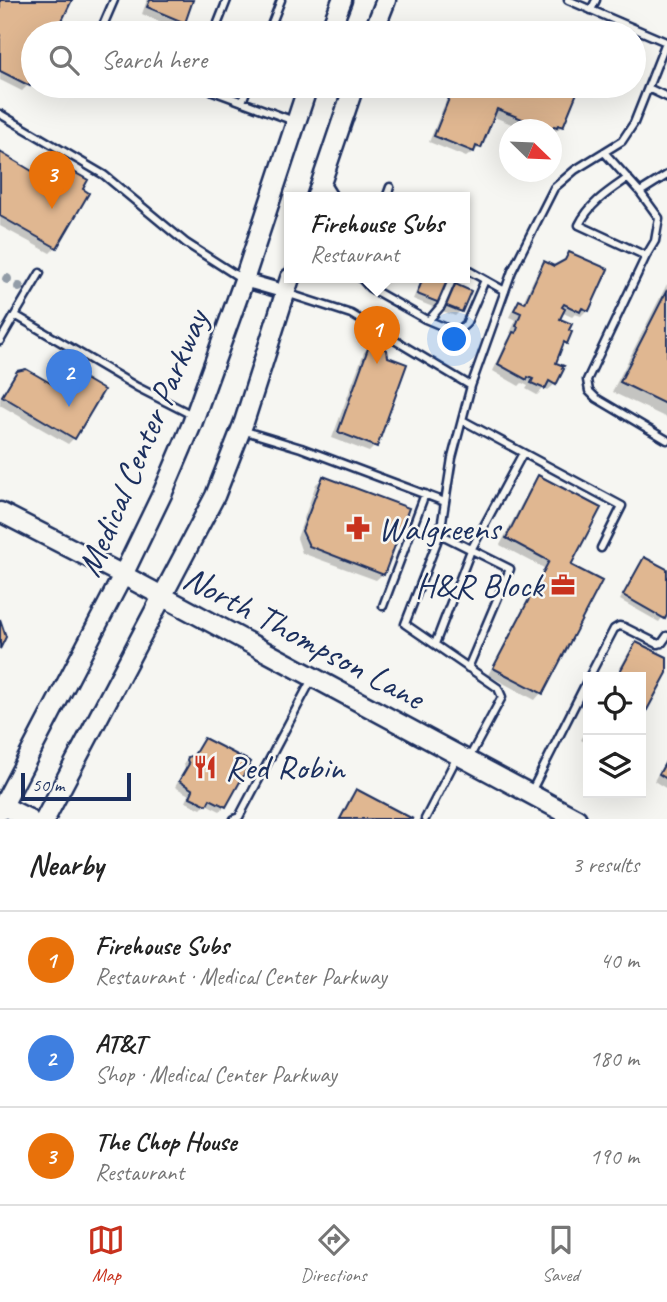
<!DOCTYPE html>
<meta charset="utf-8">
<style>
body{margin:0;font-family:Caveat,sans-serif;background:#f2f2f2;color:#222}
.controls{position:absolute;right:21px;bottom:21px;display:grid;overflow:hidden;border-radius:0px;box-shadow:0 7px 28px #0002}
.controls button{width:63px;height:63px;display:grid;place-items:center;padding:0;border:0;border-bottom:2px solid #e0e0e0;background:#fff;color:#222;font:35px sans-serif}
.compass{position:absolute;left:499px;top:119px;width:63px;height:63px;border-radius:50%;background:#fff;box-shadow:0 7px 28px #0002;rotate:113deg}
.scale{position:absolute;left:21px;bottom:18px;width:110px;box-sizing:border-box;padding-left:7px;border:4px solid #1b2f5e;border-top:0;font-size:19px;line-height:24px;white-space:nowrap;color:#1b2f5e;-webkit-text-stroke:5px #f6f6f2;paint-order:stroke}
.you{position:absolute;left:455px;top:340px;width:24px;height:24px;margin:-18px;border:5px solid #fff;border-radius:50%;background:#1a73e8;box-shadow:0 0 0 10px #1a73e833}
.badge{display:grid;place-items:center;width:46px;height:46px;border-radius:50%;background:#c8321e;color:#fff;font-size:23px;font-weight:700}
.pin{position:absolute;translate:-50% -58px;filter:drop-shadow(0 2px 4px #0008)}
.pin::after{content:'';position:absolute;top:37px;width:24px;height:21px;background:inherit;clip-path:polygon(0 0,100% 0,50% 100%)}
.popup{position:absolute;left:284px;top:192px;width:186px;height:91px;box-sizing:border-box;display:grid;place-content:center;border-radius:0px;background:#fff;filter:drop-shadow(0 2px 5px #0005);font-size:23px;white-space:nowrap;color:#767676}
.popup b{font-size:26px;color:#222}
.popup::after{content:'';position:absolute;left:50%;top:100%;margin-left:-14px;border:14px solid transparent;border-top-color:#fff}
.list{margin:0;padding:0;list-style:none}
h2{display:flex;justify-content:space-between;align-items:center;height:91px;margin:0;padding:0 28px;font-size:30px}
h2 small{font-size:23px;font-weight:400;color:#767676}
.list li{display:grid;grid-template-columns:46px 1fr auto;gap:21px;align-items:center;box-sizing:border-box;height:98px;padding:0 28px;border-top:2px solid #e0e0e0}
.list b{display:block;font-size:26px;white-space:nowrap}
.list p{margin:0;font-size:23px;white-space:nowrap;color:#767676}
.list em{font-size:23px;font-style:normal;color:#767676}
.icon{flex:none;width:38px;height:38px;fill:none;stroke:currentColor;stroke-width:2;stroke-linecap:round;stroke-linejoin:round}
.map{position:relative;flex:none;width:667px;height:819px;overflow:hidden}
.search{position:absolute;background:#fff;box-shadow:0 7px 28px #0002;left:21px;right:21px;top:21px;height:77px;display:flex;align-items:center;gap:18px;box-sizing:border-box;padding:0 24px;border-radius:38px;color:#767676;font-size:26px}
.sheet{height:385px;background:#fff}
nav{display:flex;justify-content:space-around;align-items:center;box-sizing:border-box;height:98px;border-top:2px solid #e0e0e0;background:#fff;font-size:19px;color:#767676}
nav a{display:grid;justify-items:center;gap:4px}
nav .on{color:#c8321e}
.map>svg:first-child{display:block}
.shadow{fill:#0003}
.building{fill:#e0b791;stroke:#1b2f5e;stroke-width:2}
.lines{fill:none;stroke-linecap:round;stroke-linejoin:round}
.lane-casing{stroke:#1b2f5e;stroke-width:11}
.street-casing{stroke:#1b2f5e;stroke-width:18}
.secondary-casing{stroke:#1b2f5e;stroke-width:23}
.lane{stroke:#f6f6f2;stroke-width:6}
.street{stroke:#f6f6f2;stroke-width:12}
.secondary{stroke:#f6f6f2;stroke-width:18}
.tree{fill:#929ca7}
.labels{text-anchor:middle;stroke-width:5;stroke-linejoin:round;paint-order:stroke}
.street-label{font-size:35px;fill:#1b2f5e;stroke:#f6f6f2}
.poi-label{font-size:35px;fill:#1b2f5e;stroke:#f6f6f2;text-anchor:start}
</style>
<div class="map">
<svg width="667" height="819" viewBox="0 0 667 819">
<rect width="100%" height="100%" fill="#f6f6f2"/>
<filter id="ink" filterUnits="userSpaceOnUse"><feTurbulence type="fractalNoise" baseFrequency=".0143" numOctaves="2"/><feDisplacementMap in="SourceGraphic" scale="14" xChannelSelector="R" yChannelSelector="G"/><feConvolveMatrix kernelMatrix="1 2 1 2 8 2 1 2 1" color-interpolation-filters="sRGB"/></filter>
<g filter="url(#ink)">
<!-- shadow -->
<path class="shadow" d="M0 0H71L54 33H33V74L28 85 22 91 0 80Z
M147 0H191L183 22 177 29 142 14Z
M452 86H567L576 89 562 126 555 132 552 130H526L492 116 480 147 466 157 429 142Z
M0 154 41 178 47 175 57 164 56 247 50 253 0 226Z
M569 254 587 310 581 316 575 314 572 317 561 312 558 319 565 343 560 349 554 364 555 384 548 390 544 388 537 395 526 389 528 386 522 383 519 386 493 371 507 341 513 334 510 333 516 320 509 317 513 309 519 302 522 304 538 270 545 263 554 268 560 265Z
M422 278H438L468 292 460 311 455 316 413 299Z
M667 284V418L612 392Z
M371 345 375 446 369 452 332 438 364 352Z
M63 368 74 438 68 444 0 405V398L11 380 18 373 50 386 57 375Z
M539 477 569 566 541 693 535 700 488 675 544 568 500 545 532 484Z
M323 478 383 574 376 580 302 553 297 538 316 484Z
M644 560 667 571V611L659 622 620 600 639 564Z
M636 644 667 659V669L641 718V677H615L630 650Z
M588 727V744L581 740Z
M204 741 249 763 225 806 220 811 206 804 201 809 186 802 189 795 175 787 185 770 184 763 192 757Z
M667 757V789L654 781Z
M357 791 409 819H339L350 797Z"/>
<!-- building -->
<path class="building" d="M0 0H72L56 33H33V78L30 86 0 71Z
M150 0H193L185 23 147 7Z
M454 86H572L579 88 563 127 558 125 557 127 554 126 552 131 497 109 481 148 476 146 474 152 434 136Z
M0 152 42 177 45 172 49 174 56 162 88 180 83 189 89 193 57 248 0 216Z
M569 252 608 269 589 311 582 308 580 312 564 304 562 307 565 309 560 319 572 324 569 330 572 332 567 344 564 342 556 363 564 366 562 368 564 369 556 385 549 381 545 389 531 383 533 379 528 377 527 380 498 364 513 332 516 333 518 327 516 326 521 313 514 310 519 300 525 303 544 261 554 266 565 260Z
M423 278H442L471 291 462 312 417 294Z
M667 290V405L620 382Z
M370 343 387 350 388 357 407 364 377 447 338 432Z
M63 366 104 390 75 439 2 396 17 371 26 369 52 384Z
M538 475 601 508 571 565 602 581 543 694 493 668 549 561 506 538Z
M323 476 409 508 384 575 309 546 302 531Z
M644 557 667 569V615L665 619 623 595Z
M0 619 6 637 0 649Z
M636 642 667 657V673L641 721V677H617Z
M204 738 251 762 226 807 210 799 207 805 190 797 193 790 179 781 189 764 187 760 188 757 194 755Z
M667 760V779L659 774Z
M356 789 413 819H340Z"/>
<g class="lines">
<!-- lane casing -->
<g class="lane-casing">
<path id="lane" d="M591 10 596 0
M108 33 101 30 114 0
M214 33 227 0
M268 33 281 0
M206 86 213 91 294 121
M648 88 667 97
M242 102 248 86
M0 114 104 175 186 243 242 279
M604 152 640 192
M667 175 640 192 659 218 655 241 646 256 587 380 589 391 596 398 667 440
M628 178C608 192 590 203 579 225L646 256
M325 182 335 198
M386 198 390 187
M464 268 505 291
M361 278 370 288 425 319 449 329 459 330 466 324 485 280
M286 293 351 314 471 386
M15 315 40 273
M429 320 441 306 453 278
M0 341 15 315 137 387 194 416
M462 420 622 506 601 548
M242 430 301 448 445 502
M440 534 510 569 468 668
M383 606 425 494
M435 644 471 550 523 453
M589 677 614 629 619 626 624 627 658 644 662 643 667 636
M469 758 502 697 498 688 405 624 440 534 452 458 471 386 512 271 554 188 575 170 622 141 634 123 666 42 568 0
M531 792 588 679
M234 819 239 817 312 679
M425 819 457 757"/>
</g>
<!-- street casing -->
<g class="street-casing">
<path id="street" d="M244 280 286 292"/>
</g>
<!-- secondary casing -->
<g class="secondary-casing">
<path id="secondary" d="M329 33 342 0
M373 33 386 0
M316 198 354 86
M0 512 123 575 577 819
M3 806 29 819
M0 811 123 575 163 492 192 424 244 280 308 86
M45 819 215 496 244 422 290 278"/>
</g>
<!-- lane -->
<use href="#lane" class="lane"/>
<!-- street -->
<use href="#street" class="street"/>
<!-- secondary -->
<use href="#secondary" class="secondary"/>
</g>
<!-- trees -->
<g class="tree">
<circle cx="7" cy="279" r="5"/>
<circle cx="19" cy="287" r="5"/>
</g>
</g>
<!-- icons -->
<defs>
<g id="pharmacy-bare" transform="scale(1.89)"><path d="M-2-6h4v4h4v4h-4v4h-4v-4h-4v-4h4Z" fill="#c8321e" stroke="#f6f6f2" stroke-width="2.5" paint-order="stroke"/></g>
<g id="office-bare" transform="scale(1.89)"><path d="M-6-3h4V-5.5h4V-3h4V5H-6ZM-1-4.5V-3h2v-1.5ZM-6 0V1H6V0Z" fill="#c8321e" stroke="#f6f6f2" stroke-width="2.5" paint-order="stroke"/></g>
<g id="restaurant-bare" transform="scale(1.89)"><path d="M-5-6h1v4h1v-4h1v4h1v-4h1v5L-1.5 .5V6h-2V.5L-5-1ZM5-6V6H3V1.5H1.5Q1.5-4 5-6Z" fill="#c8321e" stroke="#f6f6f2" stroke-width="2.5" paint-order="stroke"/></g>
</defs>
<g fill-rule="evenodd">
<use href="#pharmacy-bare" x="358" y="528"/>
<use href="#office-bare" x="563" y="585"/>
<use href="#restaurant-bare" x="205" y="767"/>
</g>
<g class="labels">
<!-- street labels -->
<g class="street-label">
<text transform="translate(142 443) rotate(-67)" y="12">Medical Center Parkway</text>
<text transform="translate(304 637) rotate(28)" y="12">North Thompson Lane</text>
</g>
<!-- poi labels -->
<g class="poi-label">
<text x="378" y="540">Walgreens</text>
<text x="543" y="597" text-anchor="end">H&amp;R Block</text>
<text x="225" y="779">Red Robin</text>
</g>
</g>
</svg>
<div class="controls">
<button><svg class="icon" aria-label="locate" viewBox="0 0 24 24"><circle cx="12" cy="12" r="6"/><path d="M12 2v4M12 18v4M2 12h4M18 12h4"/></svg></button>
<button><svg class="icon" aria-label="layers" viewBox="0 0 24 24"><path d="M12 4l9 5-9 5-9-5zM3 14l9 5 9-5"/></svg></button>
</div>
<svg class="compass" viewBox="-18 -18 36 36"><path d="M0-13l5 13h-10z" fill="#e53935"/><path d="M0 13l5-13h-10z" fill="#767676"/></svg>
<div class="scale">50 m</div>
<div class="you"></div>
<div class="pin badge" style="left:377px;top:364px;background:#e8710a">1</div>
<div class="popup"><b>Firehouse Subs</b>Restaurant</div>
<div class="pin badge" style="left:69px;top:407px;background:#3f7fe0">2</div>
<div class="pin badge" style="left:52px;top:209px;background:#e8710a">3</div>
<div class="search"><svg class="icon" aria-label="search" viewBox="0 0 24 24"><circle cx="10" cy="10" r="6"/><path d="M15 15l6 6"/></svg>Search here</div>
</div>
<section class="sheet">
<h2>Nearby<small>3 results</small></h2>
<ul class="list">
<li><span class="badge" style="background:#e8710a">1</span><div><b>Firehouse Subs</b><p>Restaurant · Medical Center Parkway</p></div><em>40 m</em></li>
<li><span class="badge" style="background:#3f7fe0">2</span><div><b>AT&amp;T</b><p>Shop · Medical Center Parkway</p></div><em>180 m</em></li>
<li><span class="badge" style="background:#e8710a">3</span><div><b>The Chop House</b><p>Restaurant</p></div><em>190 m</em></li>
</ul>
</section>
<nav>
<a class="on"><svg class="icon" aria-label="map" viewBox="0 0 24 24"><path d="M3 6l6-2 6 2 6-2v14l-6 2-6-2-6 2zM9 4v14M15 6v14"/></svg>Map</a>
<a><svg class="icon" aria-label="directions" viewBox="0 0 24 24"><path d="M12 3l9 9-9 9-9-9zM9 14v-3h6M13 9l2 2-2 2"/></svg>Directions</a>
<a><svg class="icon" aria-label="saved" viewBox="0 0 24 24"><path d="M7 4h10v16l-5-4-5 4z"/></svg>Saved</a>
</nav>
